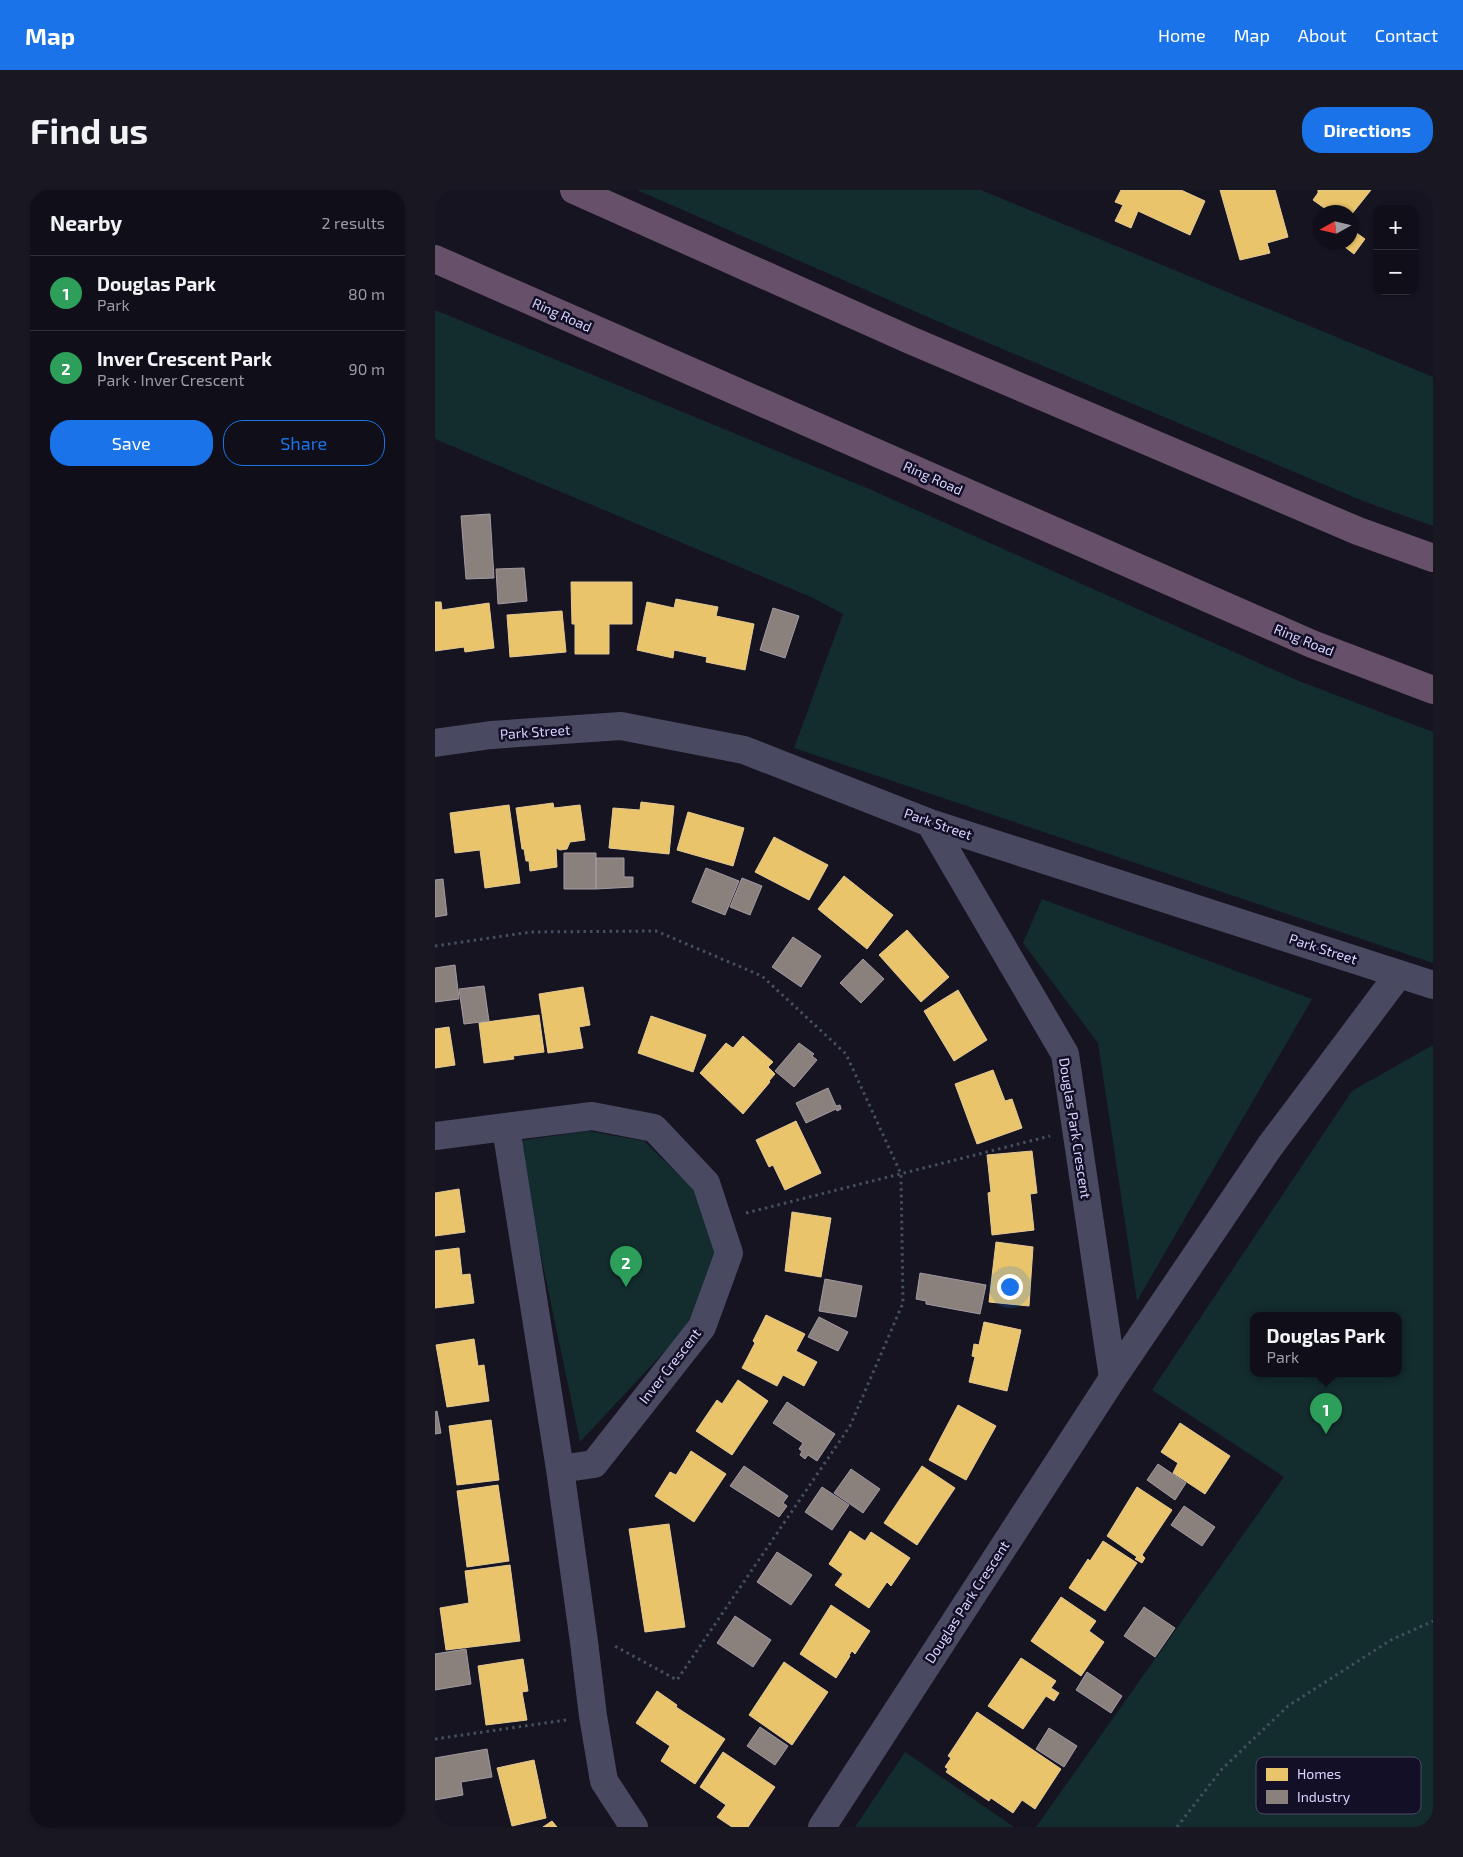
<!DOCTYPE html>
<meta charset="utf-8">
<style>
body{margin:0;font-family:"Exo 2",sans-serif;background:#191822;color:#f1f3f6}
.controls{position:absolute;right:15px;top:15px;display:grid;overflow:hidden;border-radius:10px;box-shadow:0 1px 4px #0004}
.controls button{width:45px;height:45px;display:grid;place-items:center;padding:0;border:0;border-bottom:1px solid #302f38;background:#100f19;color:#f1f3f6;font:25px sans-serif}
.compass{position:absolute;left:878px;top:15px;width:45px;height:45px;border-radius:50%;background:#100f19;box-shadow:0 1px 4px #0004;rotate:262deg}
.you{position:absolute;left:574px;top:1096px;width:18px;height:18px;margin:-12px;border:4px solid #fff;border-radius:50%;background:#1a73e8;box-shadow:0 0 0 8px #1a73e833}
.badge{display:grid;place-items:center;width:32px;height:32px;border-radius:50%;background:#1a73e8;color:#fff;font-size:16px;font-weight:700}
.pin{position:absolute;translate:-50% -41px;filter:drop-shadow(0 1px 2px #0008)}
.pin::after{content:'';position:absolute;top:26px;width:18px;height:15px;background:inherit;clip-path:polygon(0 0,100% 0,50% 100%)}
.popup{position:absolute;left:815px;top:1122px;width:152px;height:65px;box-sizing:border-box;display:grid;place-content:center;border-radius:10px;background:#100f19;filter:drop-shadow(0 1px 4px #0005);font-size:16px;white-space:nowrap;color:#9c9ca2}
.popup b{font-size:19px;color:#f1f3f6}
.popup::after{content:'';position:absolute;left:50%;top:100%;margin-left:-10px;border:10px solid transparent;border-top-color:#100f19}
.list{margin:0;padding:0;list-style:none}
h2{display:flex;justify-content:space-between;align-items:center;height:65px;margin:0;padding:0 20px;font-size:21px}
h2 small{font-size:16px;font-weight:400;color:#9c9ca2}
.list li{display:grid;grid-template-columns:32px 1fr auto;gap:15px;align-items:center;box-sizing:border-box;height:75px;padding:0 20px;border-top:1px solid #302f38}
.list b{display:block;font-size:19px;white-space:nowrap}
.list p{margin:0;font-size:16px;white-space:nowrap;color:#9c9ca2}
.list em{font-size:16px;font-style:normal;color:#9c9ca2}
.actions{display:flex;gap:10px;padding:15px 20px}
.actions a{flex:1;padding:11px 0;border:1px solid #1a73e8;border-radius:20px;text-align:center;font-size:18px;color:#1a73e8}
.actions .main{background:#1a73e8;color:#fff}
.map{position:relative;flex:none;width:998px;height:1637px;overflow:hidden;border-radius:20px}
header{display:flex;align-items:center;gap:30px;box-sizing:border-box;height:70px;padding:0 25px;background:#1a73e8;color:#fff}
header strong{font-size:24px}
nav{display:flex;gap:28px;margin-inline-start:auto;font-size:18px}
.intro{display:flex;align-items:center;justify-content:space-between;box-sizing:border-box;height:120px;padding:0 30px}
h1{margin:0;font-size:35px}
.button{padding:12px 22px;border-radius:20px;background:#1a73e8;color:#fff;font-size:18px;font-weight:700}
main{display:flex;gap:30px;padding:0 30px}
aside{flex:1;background:#100f19;border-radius:20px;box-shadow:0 1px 4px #0004}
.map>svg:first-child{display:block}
.green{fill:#132c2d;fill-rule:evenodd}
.homes{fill:#e9c46a;stroke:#e4c997}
.industry{fill:#8a817c;stroke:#a29aa3}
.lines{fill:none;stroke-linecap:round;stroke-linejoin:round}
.path{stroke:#44505f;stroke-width:3;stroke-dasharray:2.5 4;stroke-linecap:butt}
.street{stroke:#4a4962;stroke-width:28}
.highway{stroke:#67516a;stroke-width:28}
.labels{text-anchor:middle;stroke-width:5;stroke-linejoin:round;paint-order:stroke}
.street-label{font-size:14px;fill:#d9d4ff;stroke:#130f26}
.key{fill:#130f26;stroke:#4e4a67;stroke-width:1}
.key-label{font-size:14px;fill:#d9d4ff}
</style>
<header>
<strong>Map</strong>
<nav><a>Home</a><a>Map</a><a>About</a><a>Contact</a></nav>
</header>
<div class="intro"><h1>Find us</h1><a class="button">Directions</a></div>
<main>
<aside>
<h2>Nearby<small>2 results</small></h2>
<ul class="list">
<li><span class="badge" style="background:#2e9e5b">1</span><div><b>Douglas Park</b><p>Park</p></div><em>80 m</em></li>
<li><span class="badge" style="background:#2e9e5b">2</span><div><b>Inver Crescent Park</b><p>Park · Inver Crescent</p></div><em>90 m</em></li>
</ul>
<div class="actions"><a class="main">Save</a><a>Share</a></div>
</aside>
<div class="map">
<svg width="998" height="1637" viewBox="0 0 998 1637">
<rect width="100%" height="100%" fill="#161421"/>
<!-- green -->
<path class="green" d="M202 0H546L998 187V336L928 311 518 138Z
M0 120 432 298 864 491 998 542V773L359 558 408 424 376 407 0 249Z
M607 709 877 809 702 1111 663 853 588 753Z
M998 855V1637H601L849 1287 717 1200 917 901ZM818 1125H964V1183H818Z
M153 941 209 951 260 1000 284 1062 257 1132 145 1252 82 951Z
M470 1562 579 1637H420Z"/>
<!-- homes -->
<path class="homes" d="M686 0H746L770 11 755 45 703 21 696 38 680 31 688 15 680 12Z
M785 0H840L853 47 832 53 835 63 805 70Z
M883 0H936L916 25V22H895L878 10 883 3Z
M916 39 930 49 919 64 906 54 916 52Z
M136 392H197V434H174V464H140V434H137Z
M241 409 283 417 281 426 319 434 310 480 271 472 272 467 239 460 238 468 202 460 212 412 239 418Z
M0 412H6L7 420 54 413 59 458 30 462 29 457 0 461Z
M127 421 131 462 75 467 72 425Z
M206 612 239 616 234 664 174 658 178 618 205 620Z
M118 613 119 618 145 615 150 650 135 652 132 659 125 660 121 658 122 677 95 681 94 671H91L89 659H87L81 618Z
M74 615 85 693 50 698 45 660 20 663 15 623Z
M253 622 309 638 298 676 242 660Z
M339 647 393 675 374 710 320 682Z
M409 686 458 725 432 759 383 719Z
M472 740 514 787 486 812 444 765Z
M148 797 155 835 144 837 148 858 113 863 104 804Z
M523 800 552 850 519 871 489 821Z
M104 825 109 862 78 866 79 869 49 873 44 833Z
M216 826 271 845 258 882 203 863Z
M14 837 20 875 0 878V839Z
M308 846 338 872 333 877 340 884 334 891 335 892 308 924 265 883 291 853 298 858Z
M558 880 570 911 577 909 587 938 542 954 520 894Z
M361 931 386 983 350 1000 338 975 334 977 321 950Z
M597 961 602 1003 595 1004 599 1040 557 1045 553 1003 556 1002 552 965Z
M24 999 30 1042 0 1046V1003Z
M357 1022 396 1028 386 1087 350 1081Z
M561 1052 598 1057 594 1116 554 1112Z
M24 1058 27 1085 35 1084 39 1113 0 1118V1061Z
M331 1125 370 1144 361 1161 382 1172 369 1196 348 1185 342 1196 307 1178 320 1153 318 1151Z
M549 1132 586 1140 572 1201 534 1192 540 1167 537 1166 539 1154 544 1155Z
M39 1149 43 1176 49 1175 54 1211 12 1217 1 1155Z
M303 1190 333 1211 297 1265 261 1241 282 1210 287 1214Z
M523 1215 561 1236 531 1290 494 1270Z
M56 1230 64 1290 22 1295 14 1236Z
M745 1233 795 1266 770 1304 738 1283 743 1273 726 1262Z
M256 1261 291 1284 259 1332 220 1306 235 1282 241 1285Z
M487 1276 520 1298 482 1355 449 1333Z
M63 1295 74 1371 32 1377 22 1301Z
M702 1297 737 1320 707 1365 710 1368 707 1373 700 1369 702 1367 672 1346Z
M234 1334 250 1437 210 1442 194 1339Z
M415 1341 430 1351 436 1342 475 1368 456 1396 452 1392 434 1418 400 1395 408 1384 394 1374Z
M668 1351 702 1373 670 1421 634 1398 653 1369 655 1371Z
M75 1375 85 1451 11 1460 5 1418 34 1413 30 1381Z
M626 1407 661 1431 654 1441 669 1452 646 1486 596 1451Z
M396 1415 435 1441 420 1464 417 1461 414 1465 415 1466 401 1488 365 1464Z
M586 1468 621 1491 616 1498 624 1503 619 1511 611 1506 588 1539 553 1516Z
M88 1469 93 1501 87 1502 92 1530 51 1535 43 1476Z
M349 1472 393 1502 357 1555 314 1525Z
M222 1501 242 1515 241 1517 290 1549 260 1594 226 1571 235 1556 201 1533Z
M542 1522 626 1579 600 1619 587 1610 578 1623 556 1608 554 1611 511 1582 513 1579 510 1577 516 1568 513 1566Z
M288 1562 340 1597 313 1637H297L282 1627 291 1615 265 1597Z
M99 1570 111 1628 77 1636 62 1578Z
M117 1631 122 1637H108Z"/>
<!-- industry -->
<path class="industry" d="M55 324 59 388 31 389 26 326Z
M89 378 92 411 63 414 61 379Z
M338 418 364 426 350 468 325 460Z
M129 663H161V699H129Z
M161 668H189V687H198V697L161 699Z
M271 678 304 691 290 725 257 712Z
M307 688 327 696 315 725 295 717Z
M8 689 12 725 0 727V690Z
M358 747 386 766 366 797 337 777Z
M428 769 449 789 426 813 405 793Z
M20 775 24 809 0 812V778Z
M49 796 54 831 29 834 24 799Z
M364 853 379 864 377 866 382 870 359 897 340 881Z
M393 898 401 916 405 915 406 919 402 921 401 919 371 933 361 913Z
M485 1083 551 1095 545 1124 491 1114V1111L481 1109Z
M390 1089 427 1096 421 1127 384 1121Z
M384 1127 413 1142 403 1161 373 1147Z
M352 1212 400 1244 382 1271 373 1265 370 1269 365 1265 367 1261 364 1259 368 1253 338 1233Z
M2 1221 6 1243 0 1244V1222Z
M723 1274 751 1293 740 1310 712 1290Z
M309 1276 353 1306 348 1313 352 1316 344 1327 295 1296Z
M416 1279 445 1299 428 1323 399 1303Z
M387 1297 414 1315 397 1340 370 1322Z
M749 1316 780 1337 767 1356 736 1335Z
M342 1362 377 1385 356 1415 322 1392Z
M709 1417 740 1438 720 1467 689 1446Z
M300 1426 336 1450 318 1477 282 1453Z
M31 1459 36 1494 0 1500V1464Z
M652 1482 687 1506 676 1523 641 1500Z
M325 1537 353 1556 340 1575 312 1556Z
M614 1538 642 1556 629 1577 601 1559Z
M52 1559 57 1587 26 1592 28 1605 0 1610V1568Z"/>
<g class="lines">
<!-- path -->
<path class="path" d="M0 756 96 742 221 741 327 786 411 864 466 984 468 1113 415 1236 242 1490 178 1455
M311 1023 615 946
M0 1549 131 1530
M742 1637 787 1579 853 1516 956 1450 998 1431"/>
<!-- street -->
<path class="street" d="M0 553 56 545 186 536 309 560 495 633 998 795
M495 633 630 864 678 1188
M71 938 125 1279 149 1452 158 1526 169 1591 199 1637
M0 946 157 926 219 938 271 993 294 1063 267 1137 159 1274 125 1279
M387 1637 678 1188 835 956 964 784"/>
<!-- highway -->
<path class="highway" d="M139 0 475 150 923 341 998 368
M0 69 877 454 998 500"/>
</g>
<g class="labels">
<!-- street labels -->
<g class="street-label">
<text transform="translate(127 125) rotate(24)" y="5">Ring Road</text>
<text transform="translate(498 288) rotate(24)" y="5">Ring Road</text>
<text transform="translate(869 450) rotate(22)" y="5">Ring Road</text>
<text transform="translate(100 542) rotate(-4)" y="5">Park Street</text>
<text transform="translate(503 634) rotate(19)" y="5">Park Street</text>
<text transform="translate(888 759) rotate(18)" y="5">Park Street</text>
<text transform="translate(640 938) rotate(81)" y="5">Douglas Park Crescent</text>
<text transform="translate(235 1176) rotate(-52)" y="5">Inver Crescent</text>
<text transform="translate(532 1412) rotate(-57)" y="5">Douglas Park Crescent</text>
</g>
</g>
<!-- legend -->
<rect x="821" y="1567" width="165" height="57" rx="8" class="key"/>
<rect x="831" y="1578" width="22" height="13" fill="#e9c46a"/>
<rect x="831" y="1600" width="22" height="14" fill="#8a817c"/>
<g class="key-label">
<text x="862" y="1589">Homes</text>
<text x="862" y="1612">Industry</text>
</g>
</svg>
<div class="controls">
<button>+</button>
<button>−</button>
</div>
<svg class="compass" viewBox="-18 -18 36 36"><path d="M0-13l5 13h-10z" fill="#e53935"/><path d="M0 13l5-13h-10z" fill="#9c9ca2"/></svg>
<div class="you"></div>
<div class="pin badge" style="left:891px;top:1244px;background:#2e9e5b">1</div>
<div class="popup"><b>Douglas Park</b>Park</div>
<div class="pin badge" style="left:191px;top:1097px;background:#2e9e5b">2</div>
</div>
</main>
